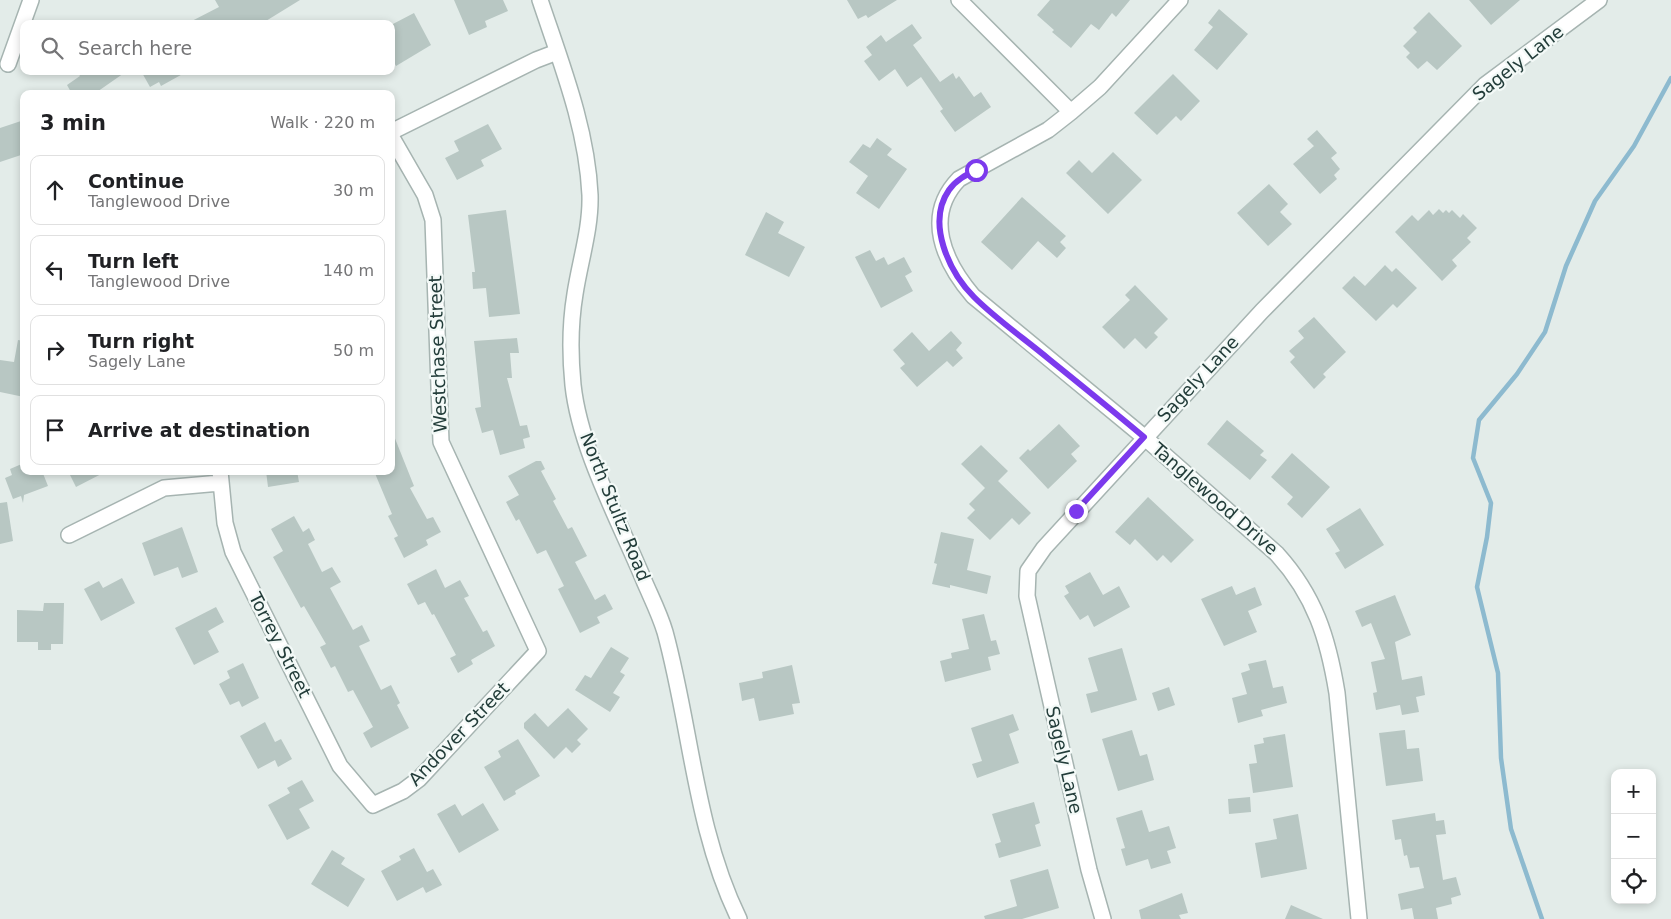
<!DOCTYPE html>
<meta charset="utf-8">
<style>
body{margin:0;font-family:"DejaVu Sans",sans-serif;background:#f6f6f6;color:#202124}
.controls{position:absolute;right:15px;bottom:15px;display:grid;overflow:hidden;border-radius:10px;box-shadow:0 2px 8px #0003}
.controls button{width:45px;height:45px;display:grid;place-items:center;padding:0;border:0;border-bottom:1px solid #e0e0e0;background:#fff;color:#202124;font:25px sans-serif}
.stop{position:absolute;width:15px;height:15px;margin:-11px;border:4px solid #7c3aed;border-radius:50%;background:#fff}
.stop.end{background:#7c3aed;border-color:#fff;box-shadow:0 1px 5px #0008}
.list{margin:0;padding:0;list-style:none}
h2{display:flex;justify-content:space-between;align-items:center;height:65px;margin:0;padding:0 20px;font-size:21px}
h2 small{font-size:16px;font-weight:400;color:#757577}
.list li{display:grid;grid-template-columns:32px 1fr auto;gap:15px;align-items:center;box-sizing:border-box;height:70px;margin:0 10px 10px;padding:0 10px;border:1px solid #e0e0e0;border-radius:10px}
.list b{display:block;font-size:19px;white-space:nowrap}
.list p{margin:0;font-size:16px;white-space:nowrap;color:#757577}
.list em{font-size:16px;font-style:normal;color:#757577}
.icon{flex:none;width:28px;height:28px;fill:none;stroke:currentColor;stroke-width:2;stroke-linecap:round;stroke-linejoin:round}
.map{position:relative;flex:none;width:1671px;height:919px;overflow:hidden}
.search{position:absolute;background:#fff;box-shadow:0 2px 8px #0003;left:20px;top:20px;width:375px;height:55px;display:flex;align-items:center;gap:12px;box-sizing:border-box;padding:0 18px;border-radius:10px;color:#757577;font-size:19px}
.panel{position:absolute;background:#fff;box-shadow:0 2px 8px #0003;left:20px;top:90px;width:375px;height:385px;border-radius:10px}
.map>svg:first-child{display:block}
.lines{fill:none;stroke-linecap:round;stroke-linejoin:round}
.stream{stroke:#8dbacf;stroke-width:4.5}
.building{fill:#b8c7c3}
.minor-casing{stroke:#a6b4b1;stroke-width:18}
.tertiary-casing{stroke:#a6b4b1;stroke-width:18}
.minor{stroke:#fff;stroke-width:15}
.tertiary{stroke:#fff;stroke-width:15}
.route{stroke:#7c3aed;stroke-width:6}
.labels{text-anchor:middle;stroke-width:4.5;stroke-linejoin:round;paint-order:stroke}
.street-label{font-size:18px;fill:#233d3a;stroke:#f3f9f7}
</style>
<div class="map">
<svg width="1671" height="919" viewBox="0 0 1671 919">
<rect width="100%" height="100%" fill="#e3ece9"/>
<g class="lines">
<!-- stream -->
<path class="stream" d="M1542 919 1511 829 1501 758 1498 673 1477 587 1487 537 1491 503 1473 458 1479 420 1517 374 1545 332 1566 266 1595 201 1634 146 1671 78"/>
</g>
<!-- building -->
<path class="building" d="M215 0H300L261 24H186L219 7Z
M454 0H503L508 11 485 21 487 27 469 35Z
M847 0H897L868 18 866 15 858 19Z
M1050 0H1130L1116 17 1112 13 1099 30 1091 24 1071 48 1052 32 1054 30 1037 15Z
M1469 0H1520L1491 25Z
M1219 9 1248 34 1217 70 1194 50 1213 27 1208 23Z
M1429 12 1462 46 1437 70 1427 61 1418 69 1406 57 1410 53 1403 46 1417 32 1413 28Z
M414 13 431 45 396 66 391 57V25Z
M912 24 922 38 913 45 940 82 953 73 956 79 959 76 974 97 981 92 991 107 955 132 940 111 943 109 921 77 907 87 895 69 879 81 864 61 872 55 866 47 881 35 886 42Z
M77 71H127L94 94H72L67 85 80 76Z
M141 71H188L161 86 159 82 150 87Z
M1173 74 1200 101 1181 121 1176 116 1157 135 1134 113Z
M24 120V154L0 162V128Z
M488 124 502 149 481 160 484 166 457 180 445 158 459 151 454 141Z
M1317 130 1337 153 1331 158 1340 169 1334 175 1337 179 1320 194 1293 164 1314 146 1307 139Z
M877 138 892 149 887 155 907 169 879 209 856 193 868 176 849 162 863 144 870 148Z
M1113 152 1142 180 1108 214 1066 173 1079 160 1092 173Z
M1269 184 1288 204 1280 212 1292 224 1268 246 1237 213Z
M1022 197 1066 236 1060 242 1066 248 1057 258 1038 241 1012 270 981 242Z
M1439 209 1443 213 1446 210 1449 213 1452 210 1460 218 1463 214 1477 228 1467 238 1471 242 1452 260 1457 266 1442 281 1395 232 1412 215 1418 221 1429 210 1433 215Z
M506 210 520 314 489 317 486 288 473 289 472 272H475L468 215Z
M766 212 784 222 778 233 805 247 789 277 745 255Z
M870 250 876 261 884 257 888 265 904 257 912 272 905 276 913 291 881 308 855 257Z
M1385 265 1392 272 1396 268 1417 288 1397 308 1393 304 1376 321 1342 288 1354 276 1365 286Z
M1135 285 1168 319 1154 333 1158 337 1146 349 1135 338 1124 349 1102 327 1130 300 1125 295Z
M1314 317 1346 352 1323 374 1326 377 1314 389 1290 362 1295 357 1289 351 1304 338 1298 331Z
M951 331 962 343 956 350 963 358 953 367 947 361 917 387 900 368 905 364 893 350 912 332 929 351Z
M517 338 519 353H510L512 378H507L520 426 527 425 530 437 523 439 525 448 500 455 493 430 482 433 475 408 481 407 474 341Z
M18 340 24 341V397L0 392V360L14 362Z
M1227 420 1264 451 1260 455 1267 460 1250 480 1207 444Z
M1059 424 1080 446 1071 454 1077 461 1048 489 1019 458 1028 449 1030 451Z
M392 431 414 486 410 488 427 519 433 517 441 532 426 540 428 545 404 558 394 538 398 536 388 516 392 514 374 471H391Z
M981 445 1008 471 998 481 1031 513 1019 525 1012 518 990 540 967 518 975 510 969 504 985 488 961 464Z
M1292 453 1330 487 1302 518 1287 504 1293 497 1271 477Z
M536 461H541L545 469 541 471 556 499 553 501 568 529 572 527 587 556 575 562 595 600 605 594 613 609 597 617 600 623 580 633 558 589 564 586 546 550 537 554 519 519 516 521 506 502 519 495 508 476Z
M24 463V471H42L48 486 24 495 23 503 21 496 13 499 5 478 12 475 10 469Z
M68 471H107L76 487Z
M266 471H297L299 482 268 487Z
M1148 497 1194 540 1171 563 1163 555 1157 561 1135 539 1130 545 1115 532Z
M7 502 13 541 0 544V503Z
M1360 508 1384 545 1345 569 1335 553 1340 551 1326 529Z
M294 516 303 532 309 528 315 540 308 544 322 572 332 567 341 582 330 588 353 630 362 625 370 641 359 646 381 690 391 685 400 703 397 705 409 728 371 748 363 733 373 727 353 690 348 692 335 666 331 668 320 647 326 644 304 606 301 608 273 557 283 551 271 529Z
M182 527 198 572 182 578 178 567 154 576 142 543Z
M941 532 974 539 967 570 991 576 987 594 950 585V588L932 584 937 564 934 563Z
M436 569 445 588 460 580 469 596 464 598 483 632 487 630 495 646 471 660 473 664 458 673 450 658 456 655 434 614 432 615 425 602 418 605 407 584Z
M1090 572 1103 595 1119 586 1130 607 1094 627 1088 615 1080 620 1064 596 1069 593 1065 586Z
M122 578 135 603 101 621 84 589 99 581 103 588Z
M1232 586 1236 595 1255 587 1262 605 1248 611 1257 632 1224 646 1201 599Z
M1395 595 1411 635 1395 642 1402 680 1422 676 1425 695 1416 697 1419 712 1402 715 1400 705 1376 710 1373 693 1377 692 1371 662 1385 659 1371 623 1362 627 1355 611Z
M44 603H64L63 644H51V650H38V642H17V610L43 611Z
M216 607 224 622 208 631 219 652 194 665 175 628Z
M984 614 991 641 996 640 1000 654 988 657 991 670 945 682 940 661 952 658 951 653 969 649 962 619Z
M611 647 629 658 620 672 625 675 613 693 620 697 610 712 575 690 585 675 591 678Z
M1122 648 1137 700 1091 713 1086 694 1098 691 1088 658Z
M1266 660 1273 688 1283 686 1287 703 1261 710 1263 716 1238 723 1232 698 1247 694 1241 673 1250 670 1248 664Z
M243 663 259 698 242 707 239 701 230 705 219 684 230 678 227 671Z
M792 665 800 703 792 704 794 714 759 721 754 698 742 701 739 683 763 678 762 672Z
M1169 687 1175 705 1158 711 1152 693Z
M568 708 588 729 577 740 581 744 572 753 566 747 554 759 524 728V723L535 713 548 727Z
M1013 714 1019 730 1009 734 1019 763 977 778 972 764 982 761 971 728Z
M265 722 275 742 281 739 292 759 278 767 275 760 258 769 240 736Z
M1132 730 1140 756 1147 754 1154 780 1118 791 1102 739Z
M1405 730 1407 749 1419 748 1423 781 1386 786 1379 733Z
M1285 734 1293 787 1253 793 1249 764 1257 763 1254 745 1264 743 1263 738Z
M518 739 540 776 515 791 516 794 504 801 484 767 501 757 498 751Z
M302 780 314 801 299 809 310 828 287 840 268 805 290 793 287 788Z
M1250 797 1251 812 1229 814 1228 799Z
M1034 802 1040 823 1035 825 1041 846 999 858 995 844 1001 842 992 814Z
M483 803 499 830 459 853 437 814 455 804 462 816Z
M1142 810 1149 832 1169 826 1176 848 1167 851 1171 863 1151 869 1148 859 1126 866 1121 849 1125 848 1116 818Z
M1435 813 1436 821 1444 820 1446 834 1436 835 1443 880 1456 877 1461 895 1451 898 1452 904 1436 908 1438 919H1414L1412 908 1401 910 1398 894 1424 888 1419 867 1410 868 1407 855 1404 856 1401 839 1395 840 1392 820Z
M1298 814 1307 869 1261 878 1255 843 1277 839 1273 819Z
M414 848 427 872 433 869 442 885 426 893 423 887 397 901 381 871 401 860 399 856Z
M332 850 345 858 341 864 365 879 348 907 311 884Z
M1048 869 1059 908 1022 919H985L984 916 1017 906 1010 880Z
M1182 893 1188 913 1179 915 1181 919H1141L1139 910Z
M1291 905 1323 919H1285Z"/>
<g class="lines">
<!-- minor casing -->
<g class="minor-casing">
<path id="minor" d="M959 0 1071 112
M1180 0 1100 87 1071 112 1048 130 959 179C923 216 944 262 973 296L1144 437 1277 554C1315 596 1328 638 1337 693L1359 919
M8 64 31 0
M391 132 536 60 557 52
M220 471 225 523 233 552 340 766 373 805 403 791 419 779 538 651 441 442 433 220 425 195 391 136
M69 535 164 488 220 483
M1103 919 1089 870 1027 596 1028 571 1044 548 1262 311 1485 85 1599 0"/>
</g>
<!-- tertiary casing -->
<g class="tertiary-casing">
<path id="tertiary" d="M540 0C561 63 587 128 590 195 591 228 580 261 575 294 570 324 570 355 573 385 580 450 620 522 645 583 652 599 660 615 665 632 691 727 695 829 739 919"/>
</g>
<!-- minor -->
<use href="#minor" class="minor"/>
<!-- tertiary -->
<use href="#tertiary" class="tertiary"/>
</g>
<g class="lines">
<!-- route -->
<path class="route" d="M976 170C966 175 956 180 949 190 926 223 949 272 974 297 997 320 1025 339 1050 360 1081 385 1113 411 1144 437L1076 511"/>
</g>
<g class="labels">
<!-- street labels -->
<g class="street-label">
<text transform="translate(1518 63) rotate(-38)" y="6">Sagely Lane</text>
<text transform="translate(438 354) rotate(-92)" y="6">Westchase Street</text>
<text transform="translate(1198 379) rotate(-47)" y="6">Sagely Lane</text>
<text transform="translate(1215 499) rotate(41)" y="6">Tanglewood Drive</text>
<text transform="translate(615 507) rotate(68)" y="6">North Stultz Road</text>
<text transform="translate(280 645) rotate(63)" y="6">Torrey Street</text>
<text transform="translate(459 734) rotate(-46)" y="6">Andover Street</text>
<text transform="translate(1064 760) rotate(77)" y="6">Sagely Lane</text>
</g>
</g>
</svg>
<div class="controls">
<button>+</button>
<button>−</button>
<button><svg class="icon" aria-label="locate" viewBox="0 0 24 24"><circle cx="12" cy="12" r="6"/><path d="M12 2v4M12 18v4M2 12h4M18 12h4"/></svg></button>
</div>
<div class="stop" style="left:976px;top:170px"></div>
<div class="stop end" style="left:1076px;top:511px"></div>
<div class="search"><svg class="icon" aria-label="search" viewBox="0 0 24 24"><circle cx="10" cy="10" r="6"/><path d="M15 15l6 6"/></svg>Search here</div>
<section class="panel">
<h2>3 min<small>Walk · 220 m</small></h2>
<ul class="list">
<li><svg class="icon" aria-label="ahead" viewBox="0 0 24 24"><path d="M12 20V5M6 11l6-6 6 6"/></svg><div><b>Continue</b><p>Tanglewood Drive</p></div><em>30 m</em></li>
<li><svg class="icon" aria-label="left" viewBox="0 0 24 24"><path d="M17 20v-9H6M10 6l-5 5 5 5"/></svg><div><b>Turn left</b><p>Tanglewood Drive</p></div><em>140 m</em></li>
<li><svg class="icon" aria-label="right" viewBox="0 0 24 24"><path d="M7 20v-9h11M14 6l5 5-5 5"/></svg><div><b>Turn right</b><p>Sagely Lane</p></div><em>50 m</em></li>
<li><svg class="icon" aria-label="arrive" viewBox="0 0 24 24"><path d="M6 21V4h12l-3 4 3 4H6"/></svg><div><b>Arrive at destination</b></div></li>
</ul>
</section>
</div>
